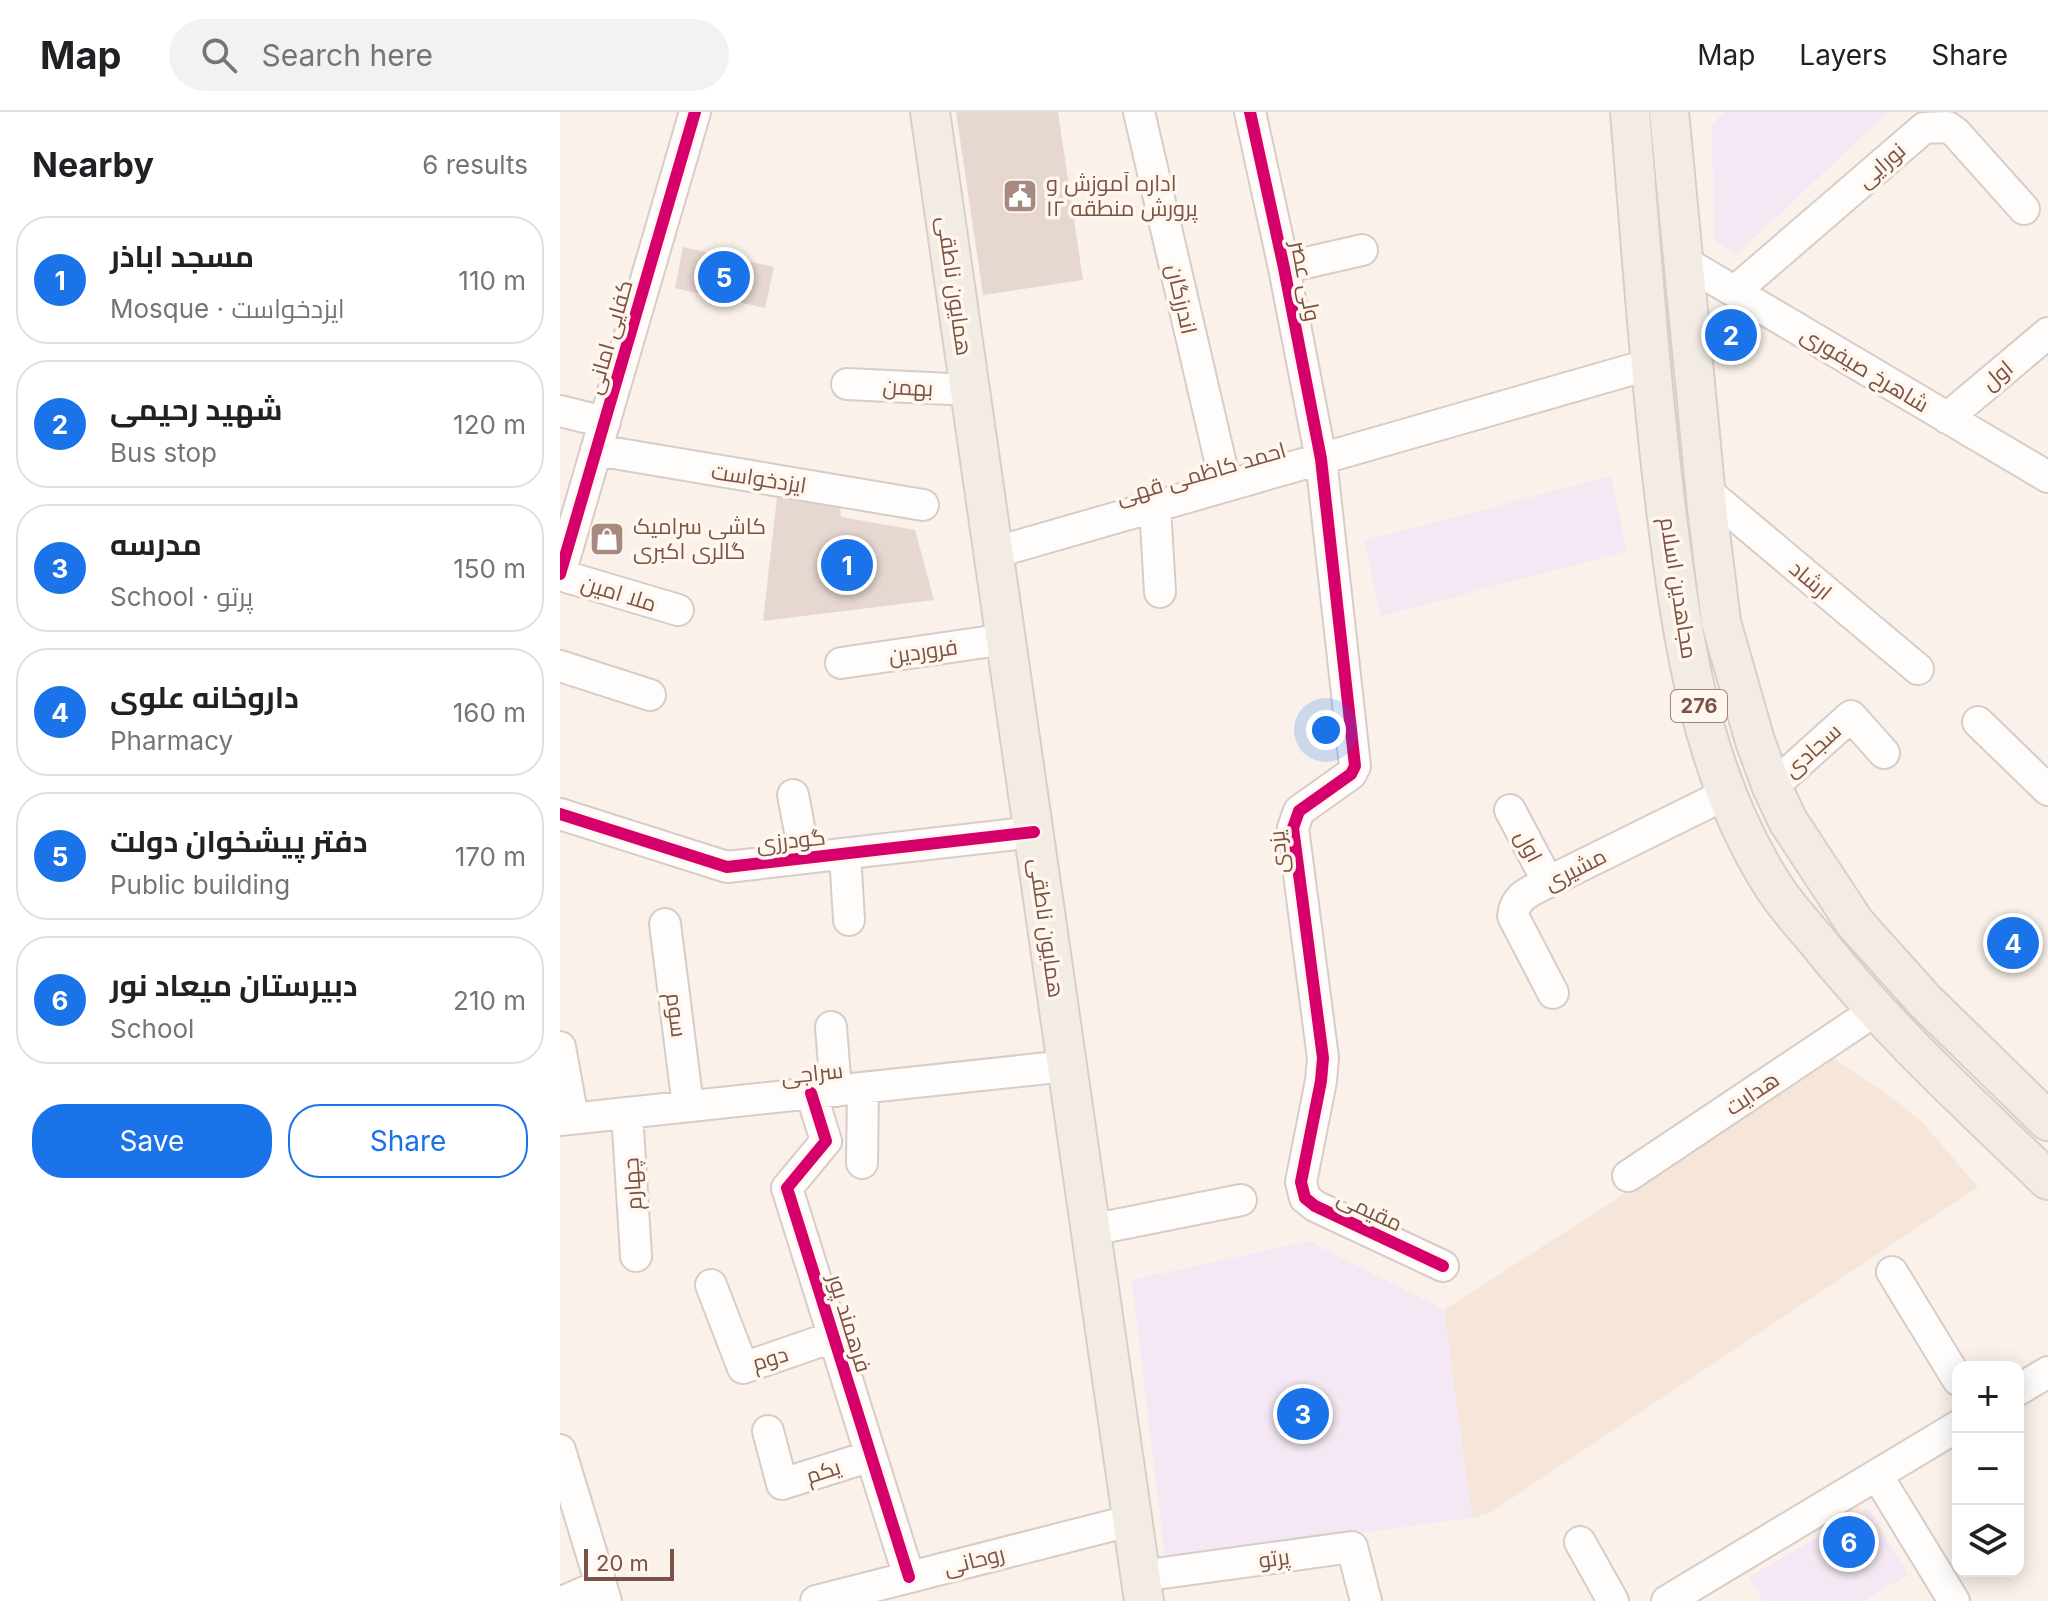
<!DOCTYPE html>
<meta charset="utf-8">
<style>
body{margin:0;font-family:Inter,Cairo,sans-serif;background:#f2f2f2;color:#202124}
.controls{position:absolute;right:24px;bottom:24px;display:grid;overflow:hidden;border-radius:16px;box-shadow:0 4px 20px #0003}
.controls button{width:72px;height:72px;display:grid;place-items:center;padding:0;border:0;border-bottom:2px solid #e0e0e0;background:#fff;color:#202124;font:40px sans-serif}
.scale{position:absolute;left:24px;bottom:20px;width:90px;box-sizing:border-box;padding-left:8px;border:4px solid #7a5346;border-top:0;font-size:22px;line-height:28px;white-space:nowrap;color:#7a5346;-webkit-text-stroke:6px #fff6ed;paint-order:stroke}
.you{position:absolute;left:766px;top:618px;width:28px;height:28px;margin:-20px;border:6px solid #fff;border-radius:50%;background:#1a73e8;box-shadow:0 0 0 12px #1a73e833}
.badge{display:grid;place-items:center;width:52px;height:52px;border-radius:50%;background:#1a73e8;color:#fff;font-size:26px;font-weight:700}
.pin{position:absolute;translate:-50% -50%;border:4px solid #fff;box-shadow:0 2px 8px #0006}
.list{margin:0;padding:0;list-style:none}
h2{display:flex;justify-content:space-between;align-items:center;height:104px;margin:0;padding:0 32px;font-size:34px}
h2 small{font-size:26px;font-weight:400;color:#757577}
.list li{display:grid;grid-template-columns:52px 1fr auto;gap:24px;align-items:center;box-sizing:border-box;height:128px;margin:0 16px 16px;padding:0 16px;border:2px solid #e0e0e0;border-radius:32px}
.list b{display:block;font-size:30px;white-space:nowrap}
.list p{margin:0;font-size:26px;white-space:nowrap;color:#757577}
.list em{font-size:26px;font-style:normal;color:#757577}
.actions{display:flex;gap:16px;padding:24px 32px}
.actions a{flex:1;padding:18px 0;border:2px solid #1a73e8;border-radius:32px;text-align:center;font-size:28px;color:#1a73e8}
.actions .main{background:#1a73e8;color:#fff}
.icon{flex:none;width:44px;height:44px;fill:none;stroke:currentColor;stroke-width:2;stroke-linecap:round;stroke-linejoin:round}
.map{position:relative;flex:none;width:1488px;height:1489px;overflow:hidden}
header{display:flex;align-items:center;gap:48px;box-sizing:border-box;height:112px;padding:0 40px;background:#fff;border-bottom:2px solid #e0e0e0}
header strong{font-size:38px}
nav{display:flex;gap:44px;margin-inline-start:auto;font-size:28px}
.search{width:560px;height:72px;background:#f2f2f2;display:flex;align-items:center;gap:20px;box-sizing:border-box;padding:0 28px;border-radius:44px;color:#757577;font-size:30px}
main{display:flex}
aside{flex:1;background:#fff}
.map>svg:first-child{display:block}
.residential{fill:#f5e6d9}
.education{fill:#f3e8f3}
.building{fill:#e6d8d1}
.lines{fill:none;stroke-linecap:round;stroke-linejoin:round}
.minor-casing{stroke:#d8ccc6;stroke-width:34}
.major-casing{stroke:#dacec8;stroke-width:42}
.minor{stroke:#fefdfc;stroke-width:30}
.major{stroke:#f3ece5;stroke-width:38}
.cycleway-casing{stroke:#fff6ed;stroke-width:17}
.cycleway{stroke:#d6006c;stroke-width:12}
.labels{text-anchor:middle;stroke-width:7;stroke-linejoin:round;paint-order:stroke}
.shield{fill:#fff6ed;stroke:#a28478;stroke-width:2}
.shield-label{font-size:20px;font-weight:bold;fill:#7a5346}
.street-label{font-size:22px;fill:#7a5346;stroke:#fff6ed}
.poi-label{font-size:22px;fill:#7a5346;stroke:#fff6ed;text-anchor:start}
</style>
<header>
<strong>Map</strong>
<div class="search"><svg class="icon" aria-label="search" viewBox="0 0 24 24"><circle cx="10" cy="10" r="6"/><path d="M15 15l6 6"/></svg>Search here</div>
<nav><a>Map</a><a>Layers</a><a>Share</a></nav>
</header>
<main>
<aside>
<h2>Nearby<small>6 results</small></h2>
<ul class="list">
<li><span class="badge">1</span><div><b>مسجد اباذر</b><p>Mosque · ایزدخواست</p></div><em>110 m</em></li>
<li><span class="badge">2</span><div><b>شهید رحیمی</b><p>Bus stop</p></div><em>120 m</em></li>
<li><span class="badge">3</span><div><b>مدرسه</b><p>School · پرتو</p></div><em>150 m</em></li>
<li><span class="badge">4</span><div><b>داروخانه علوی</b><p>Pharmacy</p></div><em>160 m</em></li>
<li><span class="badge">5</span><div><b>دفتر پیشخوان دولت</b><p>Public building</p></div><em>170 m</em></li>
<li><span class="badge">6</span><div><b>دبیرستان میعاد نور</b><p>School</p></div><em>210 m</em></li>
</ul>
<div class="actions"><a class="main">Save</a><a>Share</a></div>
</aside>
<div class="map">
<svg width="1488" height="1489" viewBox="0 0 1488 1489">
<rect width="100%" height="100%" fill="#f9f1ea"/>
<!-- residential -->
<path class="residential" d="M1274 947 1320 977 1362 1010 1418 1075 928 1402 912 1406 884 1198Z"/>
<!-- education -->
<path class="education" d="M1165 0H1328L1178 141 1154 129 1152 12Z
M1051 364 1067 439 821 504 804 429Z
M749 1129 884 1198 912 1406 605 1447 572 1168Z
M1309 1396 1348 1463 1303 1489H1203L1189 1465Z"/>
<!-- building -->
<path class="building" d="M396 0H498L523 168 423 183Z
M123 135 214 155 205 196 115 176Z
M217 385 280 392 281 405 355 418 374 488 203 509Z"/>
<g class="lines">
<!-- minor casing -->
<g class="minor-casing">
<path id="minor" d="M579 0 666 374
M690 0 724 156 761 347 795 654 791 662 739 699 733 716 763 946 761 969 741 1070 745 1086 755 1094 883 1154
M1123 149 1488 365
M724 156 802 138
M1175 179 1364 16 1388 15 1396 21 1464 97
M287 272 410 278
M0 299 45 310
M1387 306 1488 221
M36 338 363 393
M1145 378 1358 557
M595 395 600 480
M433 441 1091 252
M0 462 135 0
M0 463 118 498
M281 551 446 527
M0 554 90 583
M1418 610 1488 678
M1212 675 1291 604 1324 641
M233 683 245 746
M950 698 988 770
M0 702 167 755 474 720
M285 742 289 808
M105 812 128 994
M993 881 953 804C955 783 972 779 988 770L1166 682
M271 915 276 979
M0 935 13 1006
M251 981 266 1029 227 1076 349 1465
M67 1001 76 1144
M0 1008 507 954
M302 1051 303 976
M1068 1064 1316 898
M531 1118 681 1088
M1332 1160 1398 1268
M151 1173 183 1256 273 1225
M1458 1278 1488 1260
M208 1319 222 1372 311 1344
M0 1338 46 1489
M1317 1363 1394 1489
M1020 1430 1053 1489
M581 1464 792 1435 806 1489
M4 1489 41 1473
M256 1489 573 1408
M1107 1489 1398 1314"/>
</g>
<!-- major casing -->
<g class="major-casing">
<path id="major" d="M370 0 584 1489
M1070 0C1081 133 1090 265 1106 397 1122 526 1141 660 1212 772 1225 793 1242 811 1257 829 1326 916 1408 991 1488 1068
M1109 0 1147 396 1161 510 1195 629 1212 675 1228 709 1295 811 1365 889 1488 1009"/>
</g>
<!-- minor -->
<use href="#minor" class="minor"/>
<!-- major -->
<use href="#major" class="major"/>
<!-- cycleway casing -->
<g class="cycleway-casing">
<path id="cycleway" d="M690 0 724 156 761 347 795 654 791 662 739 699 733 716 763 946 761 969 741 1070 745 1086 755 1094 883 1154
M0 462 135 0
M0 702 167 755 474 720
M251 981 266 1029 227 1076 349 1465"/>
</g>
<!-- cycleway -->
<use href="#cycleway" class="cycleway"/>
</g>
<!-- icons -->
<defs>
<g id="civic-square" transform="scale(1.8)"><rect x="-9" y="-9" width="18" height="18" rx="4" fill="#a68a7f" stroke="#fff6ed"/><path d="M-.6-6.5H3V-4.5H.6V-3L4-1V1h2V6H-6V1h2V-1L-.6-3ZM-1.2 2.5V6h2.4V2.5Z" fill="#fff"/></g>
<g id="shop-square" transform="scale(1.8)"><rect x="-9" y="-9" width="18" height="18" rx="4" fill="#a68a7f" stroke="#fff6ed"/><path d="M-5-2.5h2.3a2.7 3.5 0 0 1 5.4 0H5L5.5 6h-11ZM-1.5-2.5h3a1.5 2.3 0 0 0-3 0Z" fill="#fff"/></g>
</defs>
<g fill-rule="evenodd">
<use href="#civic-square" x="460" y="84"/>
<use href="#shop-square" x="47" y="427"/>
</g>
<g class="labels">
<!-- shield labels -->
<rect class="shield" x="1111" y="578" width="56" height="32" rx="6"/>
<g class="shield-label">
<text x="1139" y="601">276</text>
</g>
<!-- street labels -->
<g class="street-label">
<text transform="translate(1321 53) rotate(-41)" y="8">نورایی</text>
<text transform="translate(746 169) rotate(79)" y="8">ولی عصر</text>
<text transform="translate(395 174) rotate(82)" y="8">همایون ناطقی</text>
<text transform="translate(622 187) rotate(77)" y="8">اندرزگان</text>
<text transform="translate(49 225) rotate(-74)" y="8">کفایی امانی</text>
<text transform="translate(1305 257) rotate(31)" y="8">شاهرخ صیفوری</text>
<text transform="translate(1437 263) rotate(-40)" y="8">اول</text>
<text transform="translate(348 275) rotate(3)" y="8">بهمن</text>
<text transform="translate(641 361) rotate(-16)" y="8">احمد کاظمی قهی</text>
<text transform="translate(199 366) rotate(9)" y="8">ایزدخواست</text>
<text transform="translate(1251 468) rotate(40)" y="8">ارشاد</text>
<text transform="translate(1119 476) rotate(81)" y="8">مجاهدین اسلام</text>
<text transform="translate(59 481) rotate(17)" y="8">ملا امین</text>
<text transform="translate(363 539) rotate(-8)" y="8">فروردین</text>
<text transform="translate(1252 638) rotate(-42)" y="8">سجادی</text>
<text transform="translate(231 728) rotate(-6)" y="8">گودرزی</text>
<text transform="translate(969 734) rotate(62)" y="8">اول</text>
<text transform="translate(718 740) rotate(-95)" y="8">یزدی</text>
<text transform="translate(1015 757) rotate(-27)" y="8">مشیری</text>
<text transform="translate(487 816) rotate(82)" y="8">همایون ناطقی</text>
<text transform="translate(117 903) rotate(83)" y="8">سوم</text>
<text transform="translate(252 961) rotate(-6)" y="8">سراجی</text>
<text transform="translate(1192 981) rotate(-34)" y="8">هدایت</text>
<text transform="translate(72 1072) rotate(-94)" y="8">چهارم</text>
<text transform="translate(810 1098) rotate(25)" y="8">مقیمی</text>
<text transform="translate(290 1211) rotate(73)" y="8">فرهمند پور</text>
<text transform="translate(210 1246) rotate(-17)" y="8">دوم</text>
<text transform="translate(263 1359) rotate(-18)" y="8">یکم</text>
<text transform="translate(714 1446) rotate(-8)" y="8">پرتو</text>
<text transform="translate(414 1448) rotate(-14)" y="8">روحانی</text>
</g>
<!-- poi labels -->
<g class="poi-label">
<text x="486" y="79">اداره آموزش و<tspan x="486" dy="25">پرورش منطقه ۱۲</tspan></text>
<text x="73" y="422">کاشی سرامیک<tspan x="73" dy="25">گالری اکبری</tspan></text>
</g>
</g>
</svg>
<div class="controls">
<button>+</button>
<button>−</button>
<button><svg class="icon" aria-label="layers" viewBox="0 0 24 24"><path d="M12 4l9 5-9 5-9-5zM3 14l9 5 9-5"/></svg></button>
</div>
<div class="scale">20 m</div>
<div class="you"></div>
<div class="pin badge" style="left:287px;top:453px">1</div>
<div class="pin badge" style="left:1171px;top:223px">2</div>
<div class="pin badge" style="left:743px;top:1302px">3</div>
<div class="pin badge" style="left:1453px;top:831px">4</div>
<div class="pin badge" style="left:164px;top:165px">5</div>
<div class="pin badge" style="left:1289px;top:1430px">6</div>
</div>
</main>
